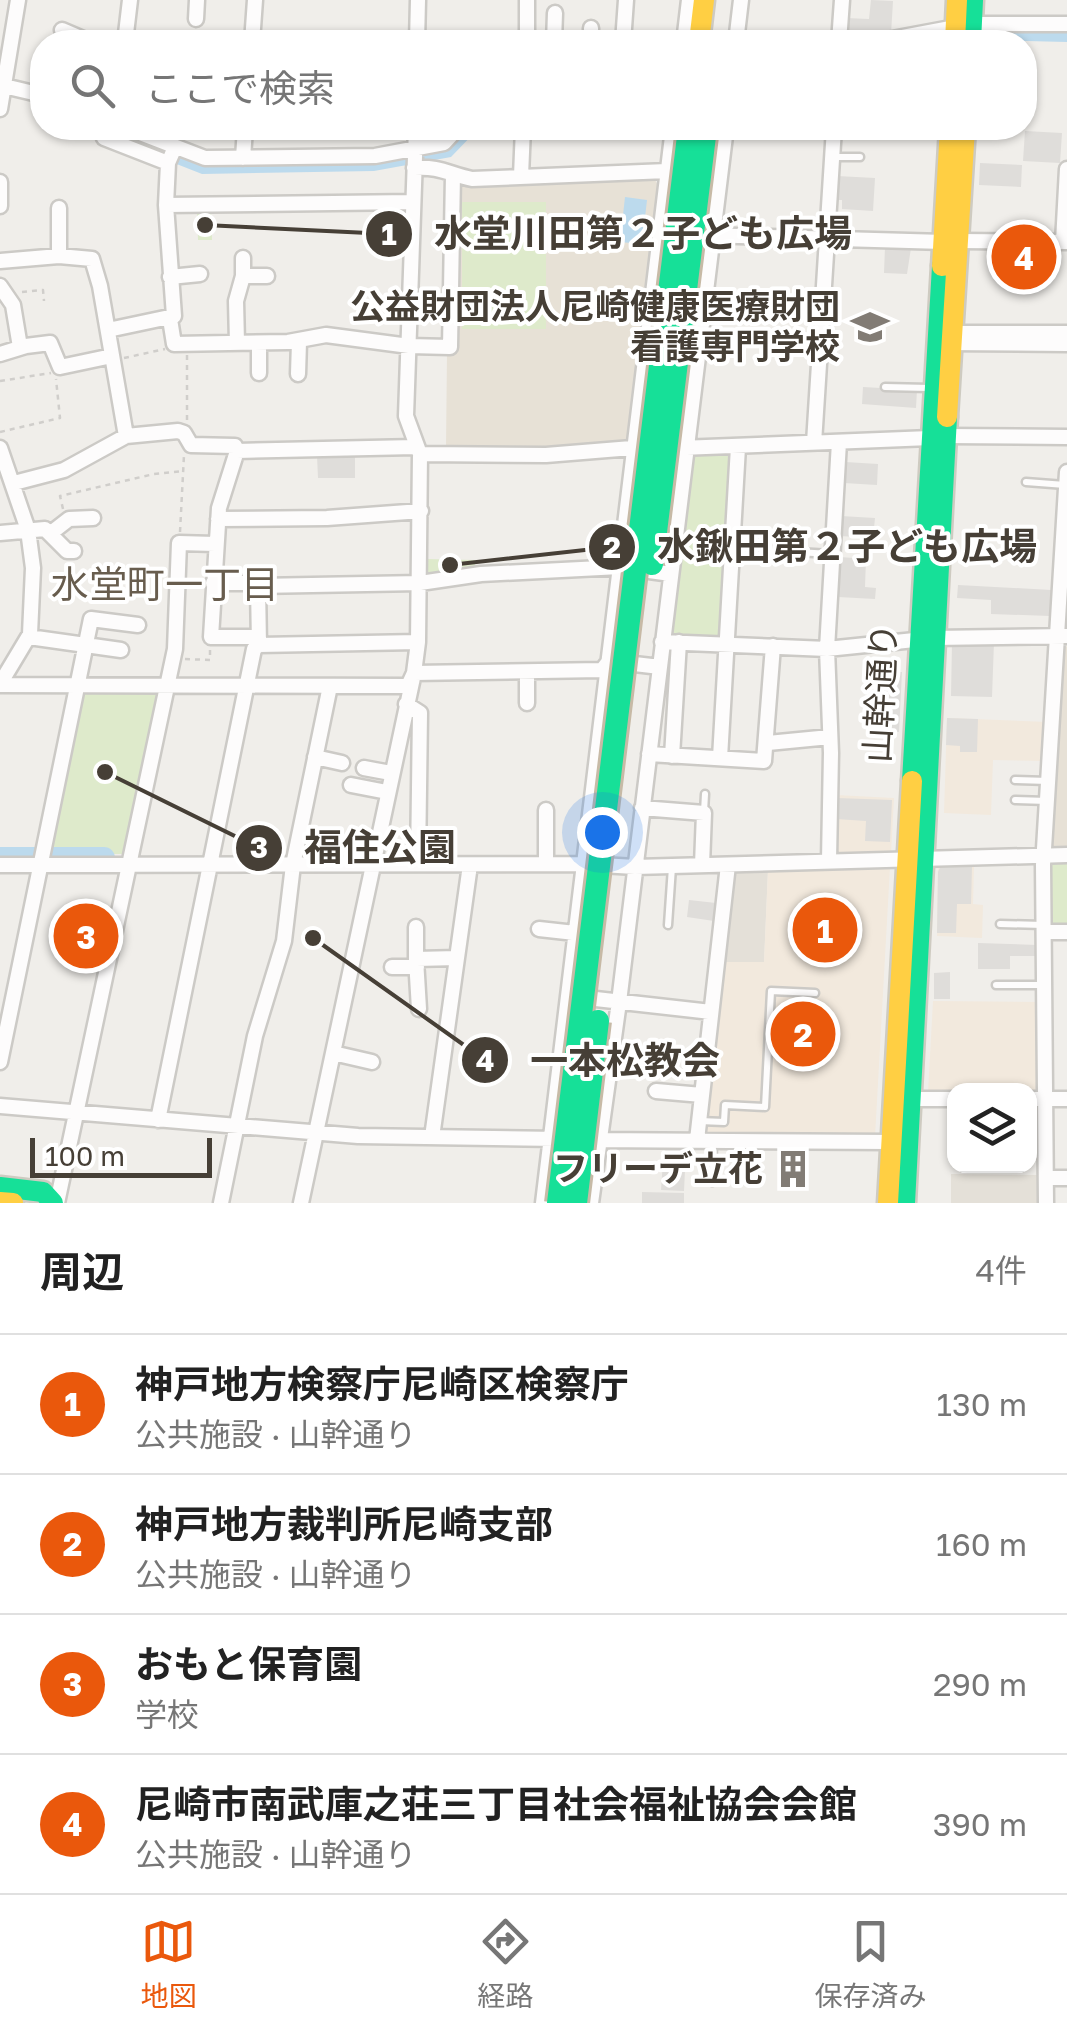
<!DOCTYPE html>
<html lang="ja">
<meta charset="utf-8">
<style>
body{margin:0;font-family:"Golos Text","Noto Sans JP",sans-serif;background:#f2f2f2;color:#222}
.controls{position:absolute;right:30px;bottom:30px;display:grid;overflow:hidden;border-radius:20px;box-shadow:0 2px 8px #0004}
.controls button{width:90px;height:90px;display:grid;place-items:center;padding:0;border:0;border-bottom:2px solid #e0e0e0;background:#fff;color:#222;font:50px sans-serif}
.scale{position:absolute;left:30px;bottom:25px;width:182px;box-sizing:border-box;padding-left:10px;border:5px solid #463f36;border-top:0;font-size:28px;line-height:35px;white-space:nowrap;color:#463f36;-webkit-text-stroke:8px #fff;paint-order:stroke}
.you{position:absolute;left:602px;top:832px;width:35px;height:35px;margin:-25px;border:8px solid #fff;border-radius:50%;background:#1a73e8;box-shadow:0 0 0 15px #1a73e833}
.badge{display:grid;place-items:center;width:65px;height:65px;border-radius:50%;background:#ea580c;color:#fff;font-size:32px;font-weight:700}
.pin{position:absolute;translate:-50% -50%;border:5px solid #fff;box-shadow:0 2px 10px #0006}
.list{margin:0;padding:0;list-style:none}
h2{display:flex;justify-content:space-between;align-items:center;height:130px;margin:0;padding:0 40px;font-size:42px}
h2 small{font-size:32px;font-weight:400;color:#767676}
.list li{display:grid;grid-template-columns:65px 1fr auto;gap:30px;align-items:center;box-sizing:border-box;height:140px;padding:0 40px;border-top:2px solid #e0e0e0}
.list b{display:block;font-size:38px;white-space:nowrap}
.list p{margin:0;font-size:32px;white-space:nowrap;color:#767676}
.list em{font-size:32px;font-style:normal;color:#767676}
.icon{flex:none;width:55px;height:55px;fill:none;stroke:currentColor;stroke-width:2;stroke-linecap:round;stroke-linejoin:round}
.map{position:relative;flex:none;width:1067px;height:1203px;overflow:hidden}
.search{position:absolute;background:#fff;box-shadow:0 2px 8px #0004;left:30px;right:30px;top:30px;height:110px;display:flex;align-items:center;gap:25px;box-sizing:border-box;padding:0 35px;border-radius:40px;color:#767676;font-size:38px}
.sheet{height:690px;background:#fff}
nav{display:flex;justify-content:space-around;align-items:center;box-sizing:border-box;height:140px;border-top:2px solid #e0e0e0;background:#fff;font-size:28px;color:#767676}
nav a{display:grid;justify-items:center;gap:5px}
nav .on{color:#ea580c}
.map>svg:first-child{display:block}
.residential{fill:#e4e0d8}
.commercial{fill:#f2e9dd}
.education{fill:#e7e1d6}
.green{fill:#deeacb}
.parking{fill:#dfddda}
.water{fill:#bcdaed}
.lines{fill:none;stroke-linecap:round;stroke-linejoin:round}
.river{stroke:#bcdaed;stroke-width:22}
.lane-casing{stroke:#cccac6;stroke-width:11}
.street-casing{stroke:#cccac6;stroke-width:19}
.fast-casing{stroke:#cecbc1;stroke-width:25}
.slow-casing{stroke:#cecbc1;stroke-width:25}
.path{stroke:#d0cecb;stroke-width:2.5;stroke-dasharray:5 5;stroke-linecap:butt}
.lane{stroke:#fdfcfc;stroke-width:6}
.street{stroke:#fdfcfc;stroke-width:14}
.fast{stroke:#16e098;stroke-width:20}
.slow{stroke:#ffcf43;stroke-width:20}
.fast-bridge-casing{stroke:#c7baa6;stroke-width:28;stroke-linecap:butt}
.fast-bridge{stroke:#16e098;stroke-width:22}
.labels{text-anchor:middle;stroke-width:8;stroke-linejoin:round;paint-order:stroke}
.poi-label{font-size:35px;font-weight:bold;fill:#463f36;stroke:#fff;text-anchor:end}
.street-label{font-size:35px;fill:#463f36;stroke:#fff}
.neighbourhood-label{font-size:38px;fill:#685d4e;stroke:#fff}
.leader{fill:none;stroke:#463f36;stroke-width:4}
.callout-dot{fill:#463f36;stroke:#fff;stroke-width:4}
.mark-label{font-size:30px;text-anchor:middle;font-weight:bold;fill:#fff}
.callout-label{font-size:38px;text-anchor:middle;font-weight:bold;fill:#463f36;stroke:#fff;stroke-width:8;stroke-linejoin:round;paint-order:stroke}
</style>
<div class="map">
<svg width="1067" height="1203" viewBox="0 0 1067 1203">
<rect width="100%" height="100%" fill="#f0eeea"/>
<!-- residential -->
<path class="residential" d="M768 870 764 963 721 962 733 872Z
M951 1174 1040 1175V1203H951Z"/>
<!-- commercial -->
<path class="commercial" d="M947 718 1048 722 1047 761 993 760 991 815 944 813Z
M836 795 894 798 891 854 840 856 834 850Z
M938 865 974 866 973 904 983 905 982 938 937 936Z
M890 867 875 1137 702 1134 721 962H764L768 870Z
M933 1001 1037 1002 1038 1089 1033 1095H1030V1090L928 1093Z"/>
<!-- education -->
<path class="education" d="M654 178 659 187 630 441 554 449 446 447 447 354H456L455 186 460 183 471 187Z
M1067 646V846H1052L1064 648Z"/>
<!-- green -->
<path class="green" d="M462 202H546V329H462Z
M197 211H211L212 240H198Z
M730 451 734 458 724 634 720 639 675 638 671 633 691 456Z
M426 559 475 560V570L431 577 426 571Z
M155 690 158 696 128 849 123 854H54L51 849 81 695 86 691Z
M1053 863H1067V928H1054L1049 923 1048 869Z"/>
<!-- parking -->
<path class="parking" d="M871 0 893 1 891 34 851 42 845 38 846 18 869 19Z
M1025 131 1062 133 1060 163 1023 161Z
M980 163 1022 165 1021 187 979 185Z
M837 176 875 178 873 211 842 209V200H836Z
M885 247 911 248 907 274 884 273Z
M863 387 917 390 916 408 862 404Z
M355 455V478H318L317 456Z
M845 462 878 464 877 485 844 483Z
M841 516 875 518 873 538 840 536Z
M840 557 866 559 865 587 876 588 875 599 838 597Z
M958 585 1051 590 1050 616 991 614V600L957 598Z
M994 642 992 697 951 696 952 643Z
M874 671 902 672 899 732 871 730Z
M947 718 978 719 977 752H960V746L946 745Z
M837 798 892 800 890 842 865 841 866 821 836 819Z
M941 865 972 866 971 904H957L956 933H937L938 872Z
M689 900 716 903 714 921 687 917Z
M978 943 1037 945V956H1010V969H978Z
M950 972V999H934V973Z
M664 1147 686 1148 684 1191 661 1190Z
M642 1192 684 1193V1203H642Z"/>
<!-- water -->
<path class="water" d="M990 29 1067 30V42L990 40Z
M85 128H111L203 164 445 148 466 128H479L451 157 374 171 202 174Z
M625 197 647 200 642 244 620 242Z"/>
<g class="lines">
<!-- river -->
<path class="river" d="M0 858H104"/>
<!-- lane casing -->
<g class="lane-casing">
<path id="lane" d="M833 157H860
M885 387 929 388
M1026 482 1065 485
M797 552 831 554
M1015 780 1048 781
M1015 800 1047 801
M704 812 705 794
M1000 924 1043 925
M668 925 672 867
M996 985H1044
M700 1121 724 1122 725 1105 765 1107 771 991 815 993
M712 1182 713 1143"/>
</g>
<!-- street casing -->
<g class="street-casing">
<path id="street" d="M196 19 197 0
M62 30 90 42
M125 42 130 0
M252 42 255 0
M417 42 418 0
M527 42V0
M554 42 555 13
M591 42V28
M623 42 626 0
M684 42 689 0
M736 42 741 0
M839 42 842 0
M876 42 972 24H1067
M0 85 42 95
M0 109 18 0
M127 128 205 158 375 156 444 143 458 128
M104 138 168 163
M243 158 245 128
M414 168C439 166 449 174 472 179L667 171
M521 176 523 128
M0 182V206
M166 205 413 202
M705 235 944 242
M959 241 1067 242
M1063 242 1067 169
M59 256V208
M0 261 59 256 92 259 100 286 126 436
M243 276H267
M170 277 200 274
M0 286 13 305 20 347
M170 319 174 344 288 342 326 335 409 346 450 347 453 174
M108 330 174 316 166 205 168 163 175 147
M945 333H1067
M237 343 236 301 243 276V258
M943 343 1067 344
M0 354 26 346 50 343 60 367 112 356
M259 373V343
M298 374 299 342
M946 436 1067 437
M814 443 834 128
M0 448 28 530 33 568 30 634 0 684
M680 448 930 438
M237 451 219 508 211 637H258
M420 454 546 455 644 447
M14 483 64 470 126 436 178 431 184 433 191 445 235 446 237 451 415 447
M218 519 327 518 421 511
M0 533 45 529 67 551H74
M51 533 69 519 93 518
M213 583H254L258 586 420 583 481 574 620 567 671 574
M258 586 259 645 418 642
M29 637 121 650
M662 642 827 649 934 638 1067 636
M0 685 408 686 414 673 602 670 609 661 660 667
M527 703V672
M406 704 420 713 418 864
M768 743 830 737
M649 754 764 761 773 646
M672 756 679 642
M315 757 342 763
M720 758 738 447
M364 768 391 773
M351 785 387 792
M642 808 704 813 702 865
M829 860 831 753 827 649 839 442
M546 864V810
M0 865 584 864 635 867 1067 855
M539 929 575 933
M1044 932H1067
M416 959V927
M392 967H417
M578 997 711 1012
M419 1009 416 959 457 958
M333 1053 372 1062
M0 1062 91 619 138 625
M656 1091 702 1095
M911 1099H954
M1030 1099H1067
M0 1106 358 1136 558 1139
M158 1120 254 649 259 645
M432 1137 470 865
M594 1140 891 1142
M697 1140 728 865
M1046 1178H1067
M57 1203 175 649 179 543 215 544
M221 1203 255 1036 284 941 293 865 330 686
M301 1203 414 673 418 642 420 454 406 416 416 128
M543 1203 673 128
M591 1203 619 1002 726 128
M1046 1203 1043 865 1067 472"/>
</g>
<!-- fast casing -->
<g class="fast-casing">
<path id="fast" d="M971 42 973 0
M912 781 942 266
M0 1187 43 1192 53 1203
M905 1203 947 417"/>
</g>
<!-- slow casing -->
<g class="slow-casing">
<path id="slow" d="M699 42 704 0
M955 42 957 0
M942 266 950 128
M947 417 965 128
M0 1202 13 1203
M888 1203 912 781"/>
</g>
<!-- path -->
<path class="path" d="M22 292 43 290 44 301
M187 355V422
M124 358 165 349
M0 381 51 373
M0 432 60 418 56 379
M63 509 60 496 154 474 183 471
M180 532 184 455
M185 659 210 660V649"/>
<!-- lane -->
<use href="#lane" class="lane"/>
<!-- street -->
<use href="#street" class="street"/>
<!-- fast -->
<use href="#fast" class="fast"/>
<!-- slow -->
<use href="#slow" class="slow"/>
<!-- fast-bridge casing -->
<g class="fast-bridge-casing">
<path id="fast-bridge" d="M652 564 706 128
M558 1203 689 128
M576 1203 598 1021"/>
</g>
<!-- fast-bridge -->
<use href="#fast-bridge" class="fast-bridge"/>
</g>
<!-- icons -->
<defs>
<g id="university-bare" transform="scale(3)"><path d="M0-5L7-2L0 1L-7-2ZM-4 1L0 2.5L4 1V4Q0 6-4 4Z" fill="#827c75" stroke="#fff" stroke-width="2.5" paint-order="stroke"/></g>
<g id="building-bare" transform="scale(3)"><path d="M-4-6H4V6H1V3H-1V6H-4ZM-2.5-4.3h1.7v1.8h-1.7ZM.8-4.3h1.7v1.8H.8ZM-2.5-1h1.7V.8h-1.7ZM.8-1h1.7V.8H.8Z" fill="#827c75" stroke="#fff" stroke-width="2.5" paint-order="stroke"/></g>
</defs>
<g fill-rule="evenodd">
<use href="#university-bare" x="870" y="327"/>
<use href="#building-bare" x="793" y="1169"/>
</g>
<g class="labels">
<!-- poi labels -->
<g class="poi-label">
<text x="840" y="319">公益財団法人尼崎健康医療財団<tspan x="840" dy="40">看護専門学校</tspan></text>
<text x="763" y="1181">フリーデ立花</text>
</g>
<!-- street labels -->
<g class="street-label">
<text transform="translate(881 693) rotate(-87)" y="12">山幹通り</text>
</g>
<!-- neighbourhood labels -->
<g class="neighbourhood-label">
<text x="165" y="598">水堂町一丁目</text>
</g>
</g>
<!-- callouts -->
<path class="leader" d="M205 225L389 234M450 565L612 547M105 772L259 848M313 938L485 1060"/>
<g class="callout-dot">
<circle cx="205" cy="225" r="10"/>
<circle cx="450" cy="565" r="10"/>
<circle cx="105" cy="772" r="10"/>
<circle cx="313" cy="938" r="10"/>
<circle cx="389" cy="234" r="25"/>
<circle cx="612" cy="547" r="25"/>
<circle cx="259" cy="848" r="25"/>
<circle cx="485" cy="1060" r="25"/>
</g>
<g class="mark-label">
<text x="389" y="245">1</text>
<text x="612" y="558">2</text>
<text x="259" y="858">3</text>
<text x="485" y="1071">4</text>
</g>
<g class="callout-label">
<text x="643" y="247">水堂川田第２子ども広場</text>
<text x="847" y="560">水鍬田第２子ども広場</text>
<text x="380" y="861">福住公園</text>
<text x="625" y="1074">一本松教会</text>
</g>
</svg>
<div class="controls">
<button><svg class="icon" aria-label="layers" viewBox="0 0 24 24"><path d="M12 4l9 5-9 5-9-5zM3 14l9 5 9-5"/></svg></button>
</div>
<div class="scale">100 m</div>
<div class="you"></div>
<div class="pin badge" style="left:825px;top:930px">1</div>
<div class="pin badge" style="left:803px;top:1034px">2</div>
<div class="pin badge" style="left:86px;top:936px">3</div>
<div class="pin badge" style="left:1024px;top:257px">4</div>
<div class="search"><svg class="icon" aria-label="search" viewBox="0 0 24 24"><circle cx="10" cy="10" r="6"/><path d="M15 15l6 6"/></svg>ここで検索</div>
</div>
<section class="sheet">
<h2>周辺<small>4件</small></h2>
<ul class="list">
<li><span class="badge">1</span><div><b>神戸地方検察庁尼崎区検察庁</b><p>公共施設 · 山幹通り</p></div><em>130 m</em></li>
<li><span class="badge">2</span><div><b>神戸地方裁判所尼崎支部</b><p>公共施設 · 山幹通り</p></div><em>160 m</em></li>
<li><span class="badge">3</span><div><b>おもと保育園</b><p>学校</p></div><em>290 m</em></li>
<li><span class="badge">4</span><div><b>尼崎市南武庫之荘三丁目社会福祉協会会館</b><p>公共施設 · 山幹通り</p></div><em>390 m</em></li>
</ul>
</section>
<nav>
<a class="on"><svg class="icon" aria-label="map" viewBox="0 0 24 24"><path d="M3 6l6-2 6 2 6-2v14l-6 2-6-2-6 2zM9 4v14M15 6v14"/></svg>地図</a>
<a><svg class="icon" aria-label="directions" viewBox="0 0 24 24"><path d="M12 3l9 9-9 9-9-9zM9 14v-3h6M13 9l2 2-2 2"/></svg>経路</a>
<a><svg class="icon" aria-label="saved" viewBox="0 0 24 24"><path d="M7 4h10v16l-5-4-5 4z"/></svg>保存済み</a>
</nav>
